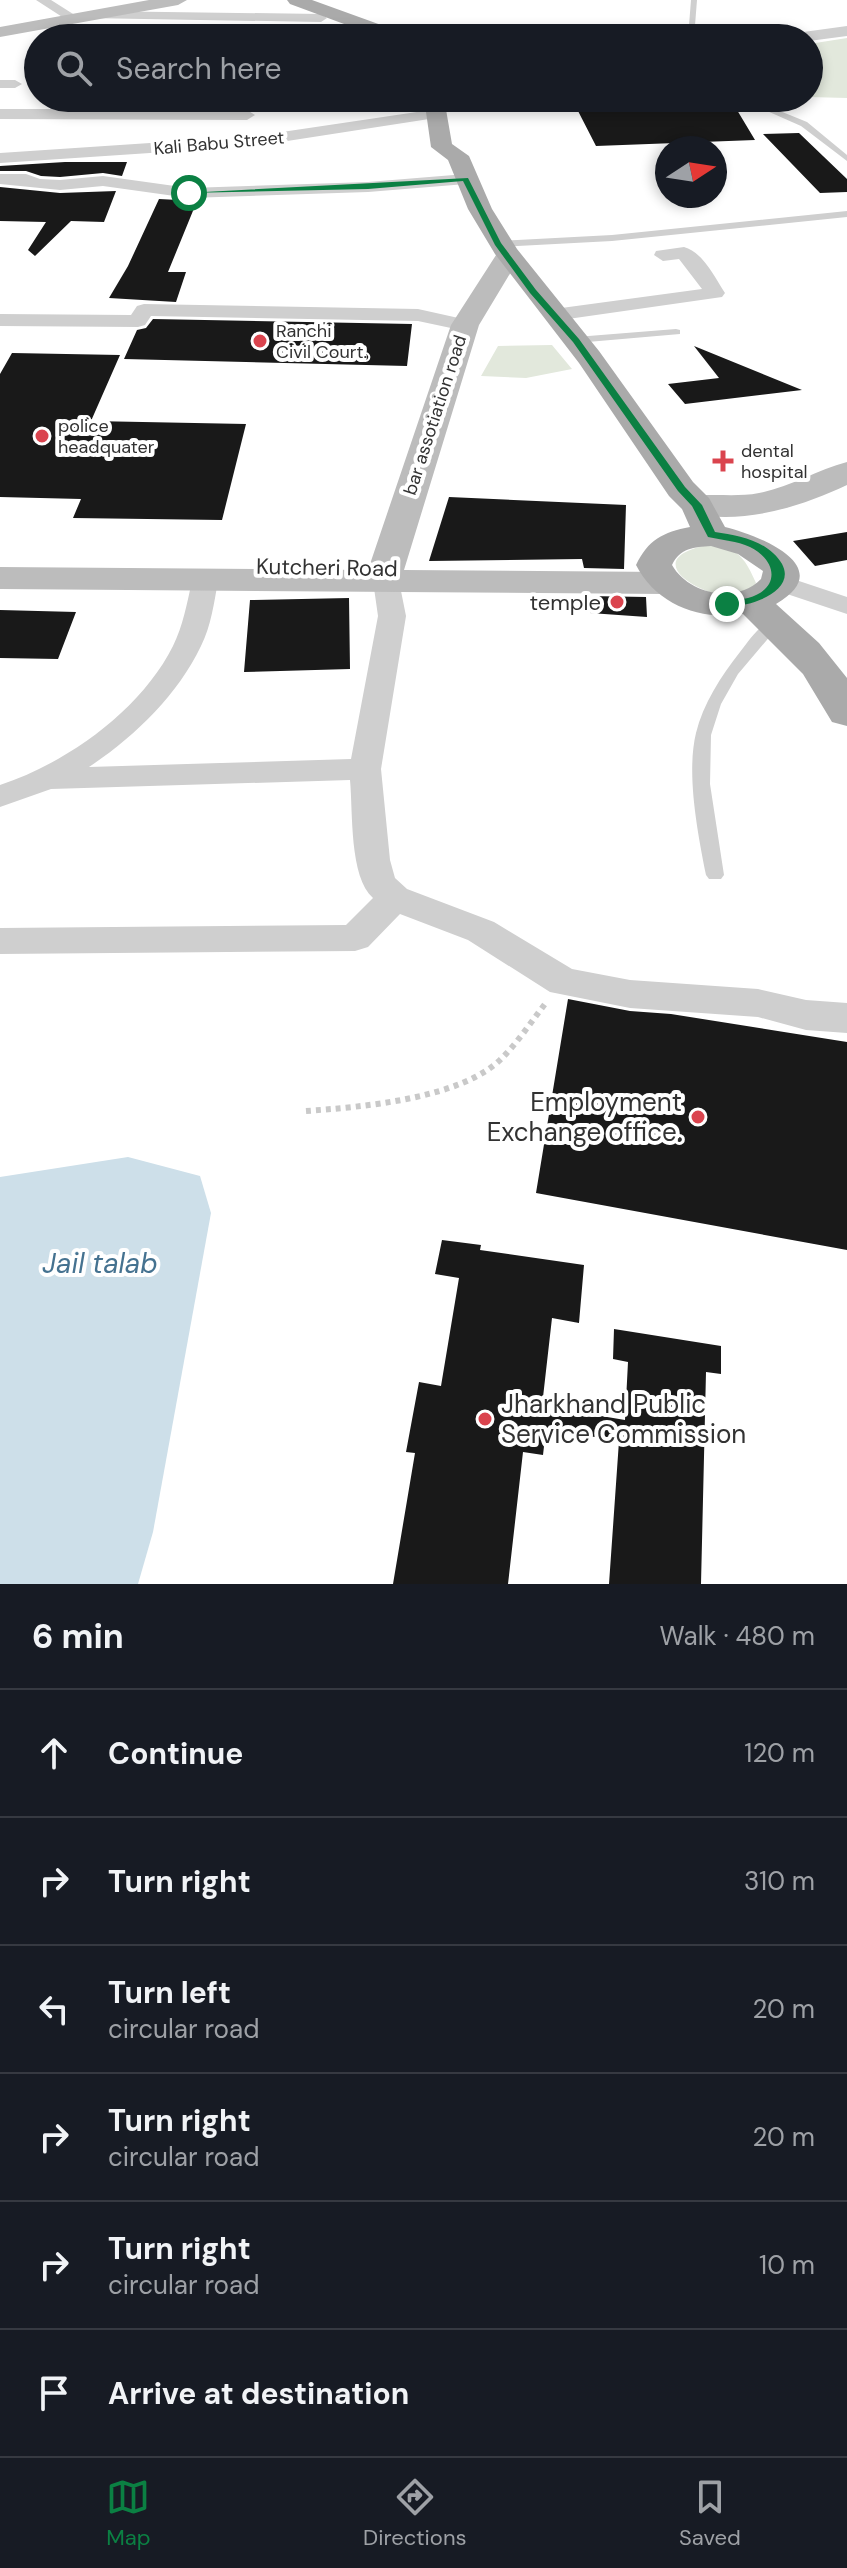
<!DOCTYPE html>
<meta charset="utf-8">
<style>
body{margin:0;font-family:"DM Sans",sans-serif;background:#20242c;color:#f1f3f6}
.compass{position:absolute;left:655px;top:136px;width:72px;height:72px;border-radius:50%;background:#171b24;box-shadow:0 4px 12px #0003;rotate:78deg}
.stop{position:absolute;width:24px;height:24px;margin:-18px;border:6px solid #0b8043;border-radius:50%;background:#fff}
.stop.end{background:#0b8043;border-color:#fff;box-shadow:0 2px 8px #0008}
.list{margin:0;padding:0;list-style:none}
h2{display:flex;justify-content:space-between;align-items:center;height:104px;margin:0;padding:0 32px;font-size:34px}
h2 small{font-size:26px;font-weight:400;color:#9ea1a6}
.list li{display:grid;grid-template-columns:52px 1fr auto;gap:24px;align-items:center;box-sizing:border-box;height:128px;padding:0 32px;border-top:2px solid #363941}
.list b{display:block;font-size:30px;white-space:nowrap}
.list p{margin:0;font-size:26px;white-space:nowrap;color:#9ea1a6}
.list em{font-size:26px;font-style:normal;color:#9ea1a6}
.icon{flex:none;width:44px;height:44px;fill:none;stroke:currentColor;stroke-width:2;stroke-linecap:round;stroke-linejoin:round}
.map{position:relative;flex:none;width:847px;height:1584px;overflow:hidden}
.search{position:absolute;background:#171b24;box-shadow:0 4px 12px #0003;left:24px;right:24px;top:24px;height:88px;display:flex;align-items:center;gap:20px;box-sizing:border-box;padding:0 28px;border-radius:44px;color:#9ea1a6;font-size:30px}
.sheet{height:872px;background:#171b24}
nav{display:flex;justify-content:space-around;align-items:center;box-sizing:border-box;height:112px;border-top:2px solid #363941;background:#171b24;font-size:22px;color:#9ea1a6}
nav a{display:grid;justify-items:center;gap:4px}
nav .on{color:#0b8043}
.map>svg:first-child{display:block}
.green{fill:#e2e8dc}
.water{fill:#cddfe9}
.building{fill:#191919}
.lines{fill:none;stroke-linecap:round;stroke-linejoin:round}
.path{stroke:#c9c9c9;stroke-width:6;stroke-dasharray:5 5;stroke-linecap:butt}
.service{fill:#cfcfcf;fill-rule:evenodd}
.minor{fill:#cfcfcf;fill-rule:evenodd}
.tertiary{fill:#cfcfcf;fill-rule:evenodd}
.secondary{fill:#bcbcbc;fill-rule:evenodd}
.primary{fill:#aaa;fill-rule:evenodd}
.route{fill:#0b8043}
.poi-dot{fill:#da444e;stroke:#fff;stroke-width:3}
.labels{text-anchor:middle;stroke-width:8;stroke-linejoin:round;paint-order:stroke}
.far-street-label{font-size:18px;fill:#323232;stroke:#fff}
.far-poi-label{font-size:18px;fill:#323232;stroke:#fff;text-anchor:start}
.street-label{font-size:22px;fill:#323232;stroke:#fff}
.poi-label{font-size:22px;fill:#323232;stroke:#fff;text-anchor:end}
.near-poi-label{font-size:26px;fill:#323232;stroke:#fff;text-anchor:end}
.near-water-label{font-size:28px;font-style:italic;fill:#457290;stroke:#fff}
</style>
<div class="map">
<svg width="847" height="1584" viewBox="0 0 847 1584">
<rect width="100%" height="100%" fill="#fff"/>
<!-- green -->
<path class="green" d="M847 38V98L809 97V44Z
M552 345 572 369 526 378 481 376 498 346Z
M714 544C739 549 746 560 756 583L745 598C702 600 631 557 714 544Z"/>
<!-- water -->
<path class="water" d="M128 1157 200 1176 211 1213 153 1532 138 1584H0V1177Z"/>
<!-- building -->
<path class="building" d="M734 105 755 140 596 146 577 109Z
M799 133 847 179V192L820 193 763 134Z
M65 162H127L122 176 103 173 60 177 41 176 26 171H0V166Z
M0 187 60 193 116 191 104 222 71 221 35 256 28 250 46 222 0 221Z
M159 199 197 201 168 272H186L176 302 109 298 128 266Z
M153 319 412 324 407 366 124 359 137 330 146 328Z
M694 346 802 390 685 404 668 384 719 378Z
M12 353 120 355 91 421 246 424 222 520 73 518 81 499 0 497V374Z
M449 497 626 505 624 569 584 568 582 559 429 561Z
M847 532V560L815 566 793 541Z
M588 596 646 597 647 617 590 613Z
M349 598 350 669 244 672 250 600Z
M0 610 76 612 58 659 0 658Z
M568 999 630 1011 671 1014 847 1042V1250L536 1193Z
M442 1240 481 1245 480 1250 584 1265 579 1323 552 1318 542 1406 625 1420 628 1362 613 1359 614 1329 721 1346V1374L706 1372 701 1584H609L619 1441 546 1429 543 1455 523 1452 508 1584H393L415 1453 406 1452 419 1382 441 1386 459 1278 435 1274Z"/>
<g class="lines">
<!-- path -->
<path class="path" d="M306 1111C361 1107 462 1099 502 1058 518 1042 531 1022 545 1004"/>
<!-- service -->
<path class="service" d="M691 0H697L694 38H688Z
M738 98H748L807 122 847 155V161L801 126Z
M847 211V217L612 241 498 247 493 244 498 241 612 235Z
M676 329 680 330V334L576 343 571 340 576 337Z
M775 618 782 622 738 674 721 704 711 735 710 784 724 875 721 879H709L706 875C698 834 686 774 696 733 703 704 721 676 740 652 749 640 761 623 775 618Z"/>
<!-- minor -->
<path class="minor" d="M36 0H51L81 19 70 22Z
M93 11 321 14 327 18 321 22 88 18 87 15Z
M205 33 211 38H179L186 34Z
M0 80H15L22 84 15 88H0Z
M113 98 126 100 118 110H247L255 115 247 120 0 119V109H102Z
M437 109 445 114 442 117 255 146 0 163V153L255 136Z
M0 174H26L40 179 60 180 103 176 189 188 368 182 466 174 474 179 466 184 368 192 189 198 103 186 60 190 0 184Z
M684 247C703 252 715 278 725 293L722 297 554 321 544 315 554 309 702 289 679 259 663 261 654 255 656 251Z
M144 304 418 309 472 321 475 325 465 331 418 321 151 316 145 325 138 327 0 326V314L131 315 137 306Z
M205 573 214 575 218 581C214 603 211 626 201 646 177 696 134 737 89 767L351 759 378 616 373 581 377 575H395L399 581 406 616 381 769 390 860 395 878 407 889 494 922 572 969 630 980 758 989 806 1000 847 1003V1033L806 1030 758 1017 630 1008 550 992 468 940 400 914 368 947 355 951 0 954V928L346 925 373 898C349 877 353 812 350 780L51 789 0 807V785C67 763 141 710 173 646 183 626 187 603 192 581L196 575Z
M778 574 847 597V614L769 588 765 582 769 576Z"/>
<!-- tertiary -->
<path class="tertiary" d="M847 26V36L809 41V38H788L796 33Z"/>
<!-- secondary -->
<path class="secondary" d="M149 0H187L178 5 0 37V27Z
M507 249 516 252 520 257 479 325 404 570 664 572 677 575 682 583 677 591 664 594 0 589V567L368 570 451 325 498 252Z
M847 462V485C798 508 739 526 685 512L680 505 685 498C709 492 734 498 759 493 790 487 817 470 847 462Z"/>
<!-- primary -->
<path class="primary" d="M287 0H312L406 34 408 38H382L290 4Z
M424 98H444L452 144 469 156 492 209 517 249 599 351 693 482 709 498 725 527C758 535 840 567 776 604L819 643 847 678V726L832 722 803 674 743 614C699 621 656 604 636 565 648 540 663 532 690 527L682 509 669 496 579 363 495 254 468 209 448 160 431 147ZM711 546 738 554 763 571 761 579C737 604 689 595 672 565 680 548 694 547 711 546Z"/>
</g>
<!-- route -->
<path class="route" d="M468 178 501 243 536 290 579 339 685 487 702 505 715 532C735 535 758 539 773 553 810 587 751 609 723 606V601C731 600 740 600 748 598 780 589 778 561 750 547 737 541 722 540 708 537L692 506 678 491 573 342 530 293 495 245 463 181 368 189 185 193Z"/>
<!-- markers -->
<g class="poi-dot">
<circle cx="260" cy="341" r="8"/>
<circle cx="42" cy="436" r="8"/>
<path d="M719 449h8v8h8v8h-8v8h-8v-8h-8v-8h8z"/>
<circle cx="617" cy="602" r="8"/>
<circle cx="698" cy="1117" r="8"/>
<circle cx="485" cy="1419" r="8"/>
</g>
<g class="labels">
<!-- far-street labels -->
<g class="far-street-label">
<text transform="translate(219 143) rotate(-5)" y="6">Kali Babu Street</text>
<text transform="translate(435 415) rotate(-72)" y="6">bar assotiation road</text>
</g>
<!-- far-poi labels -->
<g class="far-poi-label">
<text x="276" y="337">Ranchi<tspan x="276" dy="21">Civil Court.</tspan></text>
<text x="58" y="432">police<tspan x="58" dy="21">headquater</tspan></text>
<text x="741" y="457">dental<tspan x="741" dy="21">hospital</tspan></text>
</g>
<!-- street labels -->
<g class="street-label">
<text transform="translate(327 567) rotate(1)" y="8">Kutcheri Road</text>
</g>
<!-- poi labels -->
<g class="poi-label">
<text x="601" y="610">temple</text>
</g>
<!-- near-poi labels -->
<g class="near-poi-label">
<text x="682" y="1111">Employment<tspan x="682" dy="30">Exchange office.</tspan></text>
<text x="501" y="1413" text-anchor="start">Jharkhand Public<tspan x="501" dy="30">Service Commission</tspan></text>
</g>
<!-- near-water labels -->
<g class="near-water-label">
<text x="100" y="1273">Jail talab</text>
</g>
</g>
</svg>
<svg class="compass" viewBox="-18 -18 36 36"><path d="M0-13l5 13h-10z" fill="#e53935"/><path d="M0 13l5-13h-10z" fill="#9ea1a6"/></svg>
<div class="stop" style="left:189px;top:193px"></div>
<div class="stop end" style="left:727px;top:604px"></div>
<div class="search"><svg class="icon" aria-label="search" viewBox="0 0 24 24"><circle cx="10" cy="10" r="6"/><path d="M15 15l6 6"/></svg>Search here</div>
</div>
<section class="sheet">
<h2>6 min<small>Walk · 480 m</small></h2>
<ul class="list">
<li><svg class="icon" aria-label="ahead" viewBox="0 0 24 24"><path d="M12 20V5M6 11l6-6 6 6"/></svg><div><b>Continue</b></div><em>120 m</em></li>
<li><svg class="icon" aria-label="right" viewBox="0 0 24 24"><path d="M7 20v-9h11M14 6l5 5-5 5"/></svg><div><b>Turn right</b></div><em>310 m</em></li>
<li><svg class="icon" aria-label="left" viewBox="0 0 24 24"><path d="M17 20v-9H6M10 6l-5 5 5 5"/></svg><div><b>Turn left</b><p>circular road</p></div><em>20 m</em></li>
<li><svg class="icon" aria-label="right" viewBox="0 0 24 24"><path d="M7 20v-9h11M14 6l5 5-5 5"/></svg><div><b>Turn right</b><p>circular road</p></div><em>20 m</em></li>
<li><svg class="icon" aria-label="right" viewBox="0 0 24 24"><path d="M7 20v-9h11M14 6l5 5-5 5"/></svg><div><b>Turn right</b><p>circular road</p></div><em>10 m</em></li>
<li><svg class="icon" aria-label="arrive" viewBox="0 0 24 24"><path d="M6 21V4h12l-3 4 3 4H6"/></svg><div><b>Arrive at destination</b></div></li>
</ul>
</section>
<nav>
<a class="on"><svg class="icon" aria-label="map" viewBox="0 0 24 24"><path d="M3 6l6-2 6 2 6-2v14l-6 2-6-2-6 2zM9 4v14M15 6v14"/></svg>Map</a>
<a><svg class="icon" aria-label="directions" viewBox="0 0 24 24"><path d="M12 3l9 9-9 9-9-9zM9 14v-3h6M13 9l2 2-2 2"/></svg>Directions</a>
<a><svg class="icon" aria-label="saved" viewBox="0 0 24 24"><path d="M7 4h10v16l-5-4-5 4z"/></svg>Saved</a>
</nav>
